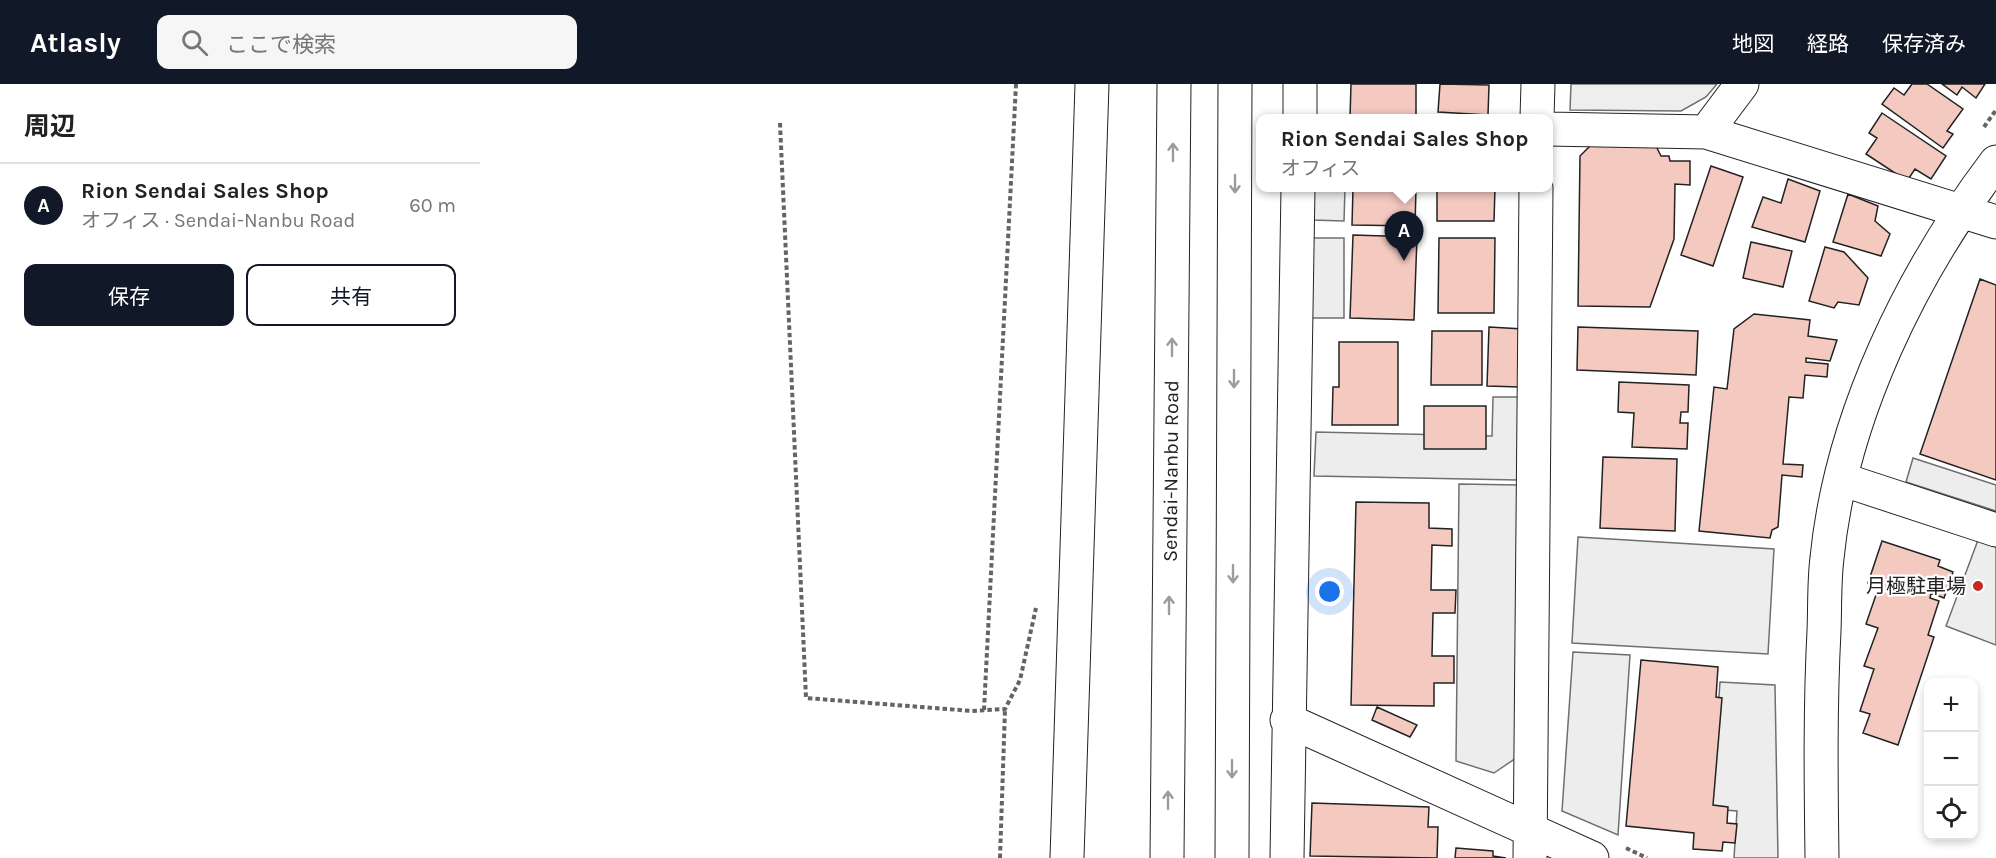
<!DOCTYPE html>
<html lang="ja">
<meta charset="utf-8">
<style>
body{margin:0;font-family:Karla,"Noto Sans JP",sans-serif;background:#f6f6f6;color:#222}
.controls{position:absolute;right:18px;bottom:18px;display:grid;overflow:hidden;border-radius:12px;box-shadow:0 3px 9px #0003}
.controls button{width:54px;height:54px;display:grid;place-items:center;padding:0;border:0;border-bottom:2px solid #e0e0e0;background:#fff;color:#222;font:30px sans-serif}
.you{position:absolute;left:850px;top:508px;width:21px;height:21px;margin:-15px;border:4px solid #fff;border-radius:50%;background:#1a73e8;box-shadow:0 0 0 9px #1a73e833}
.badge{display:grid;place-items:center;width:39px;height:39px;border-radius:50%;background:#111827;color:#fff;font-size:20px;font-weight:700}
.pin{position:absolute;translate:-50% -50px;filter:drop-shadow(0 2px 3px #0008)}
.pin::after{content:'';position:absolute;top:32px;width:21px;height:18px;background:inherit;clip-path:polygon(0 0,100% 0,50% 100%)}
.popup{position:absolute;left:776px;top:30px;width:297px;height:78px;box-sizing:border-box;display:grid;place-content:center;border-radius:12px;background:#fff;filter:drop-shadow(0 2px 4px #0005);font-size:20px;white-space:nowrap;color:#767676}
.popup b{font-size:22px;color:#222}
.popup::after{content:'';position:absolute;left:50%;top:100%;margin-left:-12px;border:12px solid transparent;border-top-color:#fff}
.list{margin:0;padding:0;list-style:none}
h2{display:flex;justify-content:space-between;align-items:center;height:78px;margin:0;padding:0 24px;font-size:26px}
h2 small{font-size:20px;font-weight:400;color:#767676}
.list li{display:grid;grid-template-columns:39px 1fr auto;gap:18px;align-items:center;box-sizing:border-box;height:84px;padding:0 24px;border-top:2px solid #e0e0e0}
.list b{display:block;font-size:22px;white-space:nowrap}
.list p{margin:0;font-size:20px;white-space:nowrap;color:#767676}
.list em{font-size:20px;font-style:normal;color:#767676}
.actions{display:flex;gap:12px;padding:18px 24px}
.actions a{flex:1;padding:14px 0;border:2px solid #111827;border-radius:12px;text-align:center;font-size:21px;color:#111827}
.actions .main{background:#111827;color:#fff}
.icon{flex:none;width:33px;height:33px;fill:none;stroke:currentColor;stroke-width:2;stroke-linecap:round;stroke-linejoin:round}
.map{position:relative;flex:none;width:1516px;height:774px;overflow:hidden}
header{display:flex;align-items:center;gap:36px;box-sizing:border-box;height:84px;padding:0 30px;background:#111827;color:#fff}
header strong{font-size:28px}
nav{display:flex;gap:33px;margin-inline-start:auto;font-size:21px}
.search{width:420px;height:54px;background:#f6f6f6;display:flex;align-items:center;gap:15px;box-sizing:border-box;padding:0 21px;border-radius:12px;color:#767676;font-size:22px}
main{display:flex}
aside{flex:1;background:#fff}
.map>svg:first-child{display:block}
.green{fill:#eee;stroke:#6f6f6f;stroke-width:1.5}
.parking{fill:#ededed;stroke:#6f6f6f;stroke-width:1.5}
.building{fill:#f3c9c0;stroke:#222;stroke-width:1.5}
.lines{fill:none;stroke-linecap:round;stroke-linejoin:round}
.minor-casing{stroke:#222;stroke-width:35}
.highway-casing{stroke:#222;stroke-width:35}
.path{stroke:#646464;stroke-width:4;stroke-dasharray:4.5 3;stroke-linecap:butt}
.minor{stroke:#fff;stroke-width:33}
.highway{stroke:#fff;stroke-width:33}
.oneway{stroke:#9c9c9c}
.poi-dot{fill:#c62828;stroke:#fff;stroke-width:2}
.labels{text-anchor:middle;stroke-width:4.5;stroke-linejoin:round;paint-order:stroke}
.street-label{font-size:20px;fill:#222;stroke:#fff}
.poi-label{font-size:20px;fill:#222;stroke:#fff;text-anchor:end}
</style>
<header>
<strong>Atlasly</strong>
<div class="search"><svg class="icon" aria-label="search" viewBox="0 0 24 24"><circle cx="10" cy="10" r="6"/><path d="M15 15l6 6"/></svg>ここで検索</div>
<nav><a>地図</a><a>経路</a><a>保存済み</a></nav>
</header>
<main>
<aside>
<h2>周辺<small></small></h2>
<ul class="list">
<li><span class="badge">A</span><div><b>Rion Sendai Sales Shop</b><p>オフィス · Sendai-Nanbu Road</p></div><em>60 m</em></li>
</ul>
<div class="actions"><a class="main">保存</a><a>共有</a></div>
</aside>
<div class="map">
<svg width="1516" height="774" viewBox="0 0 1516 774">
<rect width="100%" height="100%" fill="#fff"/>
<!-- green -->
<path class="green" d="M1091 0H1237L1226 13 1201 27 1090 26Z"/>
<!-- parking -->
<path class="parking" d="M833 104H865L864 137 832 136Z
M831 154H864V234H831Z
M1013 313H1039L1037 396 834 392 836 348 1012 352Z
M1433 374 1516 401V427L1426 398Z
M979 400 1039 401 1036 674 1014 689 976 677Z
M1098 453 1294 465 1288 570 1092 559Z
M1498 456 1516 463V561L1466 542Z
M1093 568 1150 571 1138 751 1082 727Z
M1240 598 1295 601 1298 774H1254L1257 727 1231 725Z"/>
<!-- building -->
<path class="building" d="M871 0H936V34H870Z
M960 0 1009 1 1008 31 958 28Z
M1432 0H1447L1483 25 1467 47 1473 50 1463 64 1402 20 1414 4 1424 11Z
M1462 0H1505L1496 14 1482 3 1477 11Z
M1402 29 1466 72 1451 95 1435 85 1427 97 1386 70 1397 54 1389 49Z
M1174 58 1181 72H1189L1190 77H1210V101L1195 100 1194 155 1170 223 1098 222 1100 72 1113 59Z
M1231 82 1263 93 1233 182 1201 171Z
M1308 95 1340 107 1325 158 1272 143 1283 113 1301 119Z
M873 104H936L935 142 872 141Z
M957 104H1015L1014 137H957Z
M1368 110 1398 122 1395 137 1410 150 1401 172 1353 158Z
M873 151 937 153 934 236 870 234Z
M959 154H1015L1014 229H958Z
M1271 158 1312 167 1303 203 1263 194Z
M1345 163 1364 168 1388 194 1379 221 1358 218 1354 224 1329 217Z
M1500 195 1516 201V396L1440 370Z
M1274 230 1330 236 1328 252 1357 256 1350 277 1326 274V278L1348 280 1347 293 1325 291 1323 314 1309 313 1303 380 1323 381 1322 393 1302 391 1298 443 1292 446 1290 454 1219 447 1234 303 1247 305 1254 245Z
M1009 243 1043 245 1040 303 1007 302Z
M1098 243 1218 247 1216 291 1097 286Z
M952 247H1002V301H951Z
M859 258H918V341H852L853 303H859Z
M1139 298 1209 301 1208 328H1201L1200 339H1208L1207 365 1152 363 1154 329 1138 328Z
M944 322H1006V365H944Z
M1123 373 1197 375 1195 447 1120 444Z
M876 418 949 419V444L972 445V462L952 461 951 506H976L975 529H953L952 572H974V599H954V622L871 621Z
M1402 457 1460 476 1458 482 1473 488 1464 514 1451 509 1450 514 1459 517 1448 551 1454 553 1418 661 1383 649 1390 630 1380 627 1394 585 1384 582 1398 544 1386 540 1399 502 1388 499Z
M1161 576 1238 583 1236 613 1242 614 1233 721 1248 723 1247 739 1257 740 1255 759 1243 758 1242 767 1213 765 1214 749 1146 742Z
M897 623 937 641 930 653 892 636Z
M832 719 949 723 948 743H958L957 774 830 772Z
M976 764 1013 767V772L1026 774H975Z"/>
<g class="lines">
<!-- minor casing -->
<g class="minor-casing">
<path id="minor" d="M820 34V0
M1057 34 1058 0
M1068 45 1226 48 1516 138
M1226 48 1262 0
M1361 395 1516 446
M807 636 1112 774
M587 774 612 0
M807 774 818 104
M1050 774 1056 104
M1342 774C1341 698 1340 623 1344 547 1345 523 1344 498 1347 474 1361 333 1431 190 1516 78"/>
</g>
<!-- highway casing -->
<g class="highway-casing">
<g id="highway">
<path id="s1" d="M687 774 694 0"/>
<path d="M752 774 755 0"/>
</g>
</g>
<!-- path -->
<path class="path" d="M300 39 326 614 492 627 525 625 540 596 556 524
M1504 43 1516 26
M504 626 536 0
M1146 764 1167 774
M520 774 525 625"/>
<!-- minor -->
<use href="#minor" class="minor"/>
<!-- highway -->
<use href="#highway" class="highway"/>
</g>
<!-- one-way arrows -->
<defs><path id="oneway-shaft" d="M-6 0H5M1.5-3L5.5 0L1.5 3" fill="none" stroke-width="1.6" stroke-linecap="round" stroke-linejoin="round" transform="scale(1.5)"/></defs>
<g class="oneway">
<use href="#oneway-shaft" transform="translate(693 68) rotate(-90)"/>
<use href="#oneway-shaft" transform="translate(755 100) rotate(90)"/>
<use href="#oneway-shaft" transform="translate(692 263) rotate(-90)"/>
<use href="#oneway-shaft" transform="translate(754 295) rotate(90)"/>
<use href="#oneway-shaft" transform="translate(753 490) rotate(90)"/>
<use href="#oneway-shaft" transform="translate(689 521) rotate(-90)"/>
<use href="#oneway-shaft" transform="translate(752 685) rotate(90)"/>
<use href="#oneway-shaft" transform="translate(688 716) rotate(-90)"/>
</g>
<!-- markers -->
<circle class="poi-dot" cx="1498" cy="502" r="6"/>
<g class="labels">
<!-- street labels -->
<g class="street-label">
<text dy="7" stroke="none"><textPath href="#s1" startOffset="387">Sendai-Nanbu Road</textPath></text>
</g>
<!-- poi labels -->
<g class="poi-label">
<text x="1486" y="509">月極駐車場</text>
</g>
</g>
</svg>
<div class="controls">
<button>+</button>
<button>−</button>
<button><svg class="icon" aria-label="locate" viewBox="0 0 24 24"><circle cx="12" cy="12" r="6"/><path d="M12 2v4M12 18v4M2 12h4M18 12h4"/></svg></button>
</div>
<div class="you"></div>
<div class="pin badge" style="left:924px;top:177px">A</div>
<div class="popup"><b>Rion Sendai Sales Shop</b>オフィス</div>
</div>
</main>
